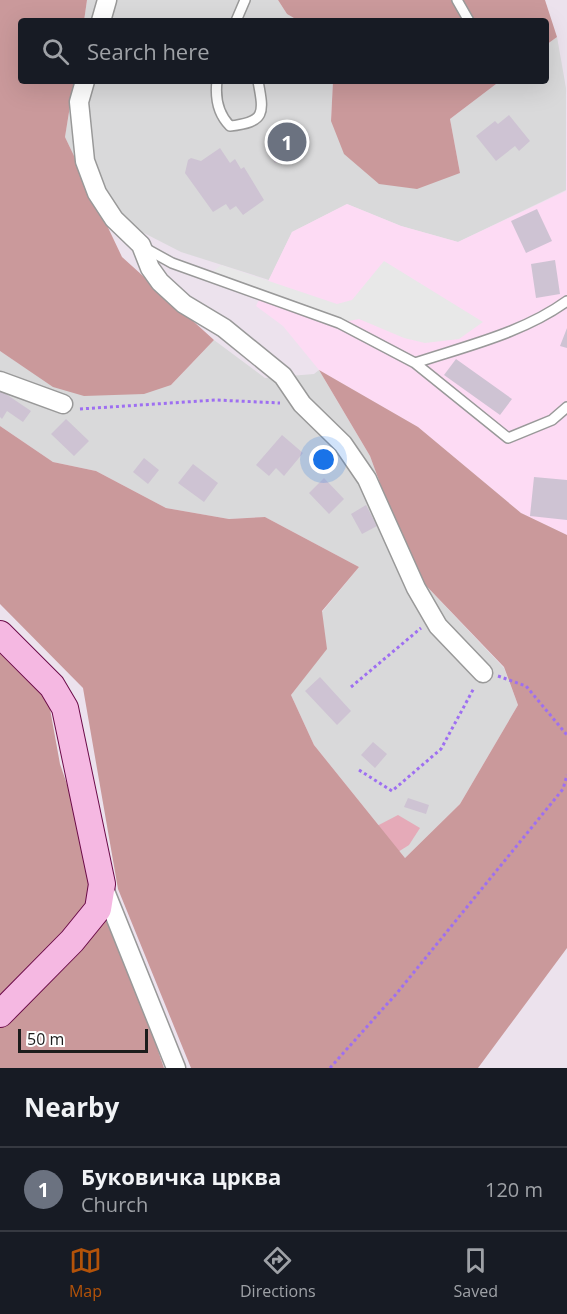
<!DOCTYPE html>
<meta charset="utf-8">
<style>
body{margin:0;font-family:"Open Sans",sans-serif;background:#242831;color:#f1f3f6}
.scale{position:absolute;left:18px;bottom:15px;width:130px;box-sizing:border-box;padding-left:6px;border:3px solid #1c1c1c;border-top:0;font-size:16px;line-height:21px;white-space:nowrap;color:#1c1c1c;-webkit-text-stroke:4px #fff;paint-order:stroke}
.you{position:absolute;left:324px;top:460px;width:21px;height:21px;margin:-15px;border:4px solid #fff;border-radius:50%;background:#1a73e8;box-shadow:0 0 0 9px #1a73e833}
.badge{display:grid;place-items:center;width:39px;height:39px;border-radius:50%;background:#b45309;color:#fff;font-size:20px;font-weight:700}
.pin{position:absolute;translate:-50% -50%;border:3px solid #fff;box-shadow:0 2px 6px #0006}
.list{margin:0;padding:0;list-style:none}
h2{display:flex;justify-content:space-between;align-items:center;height:78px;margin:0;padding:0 24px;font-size:26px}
h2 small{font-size:20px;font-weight:400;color:#9ea1a6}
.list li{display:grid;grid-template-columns:39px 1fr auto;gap:18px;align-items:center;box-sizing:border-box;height:84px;padding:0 24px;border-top:2px solid #363941}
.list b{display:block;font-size:22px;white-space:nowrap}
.list p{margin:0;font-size:20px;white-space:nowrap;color:#9ea1a6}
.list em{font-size:20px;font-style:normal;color:#9ea1a6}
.icon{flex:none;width:33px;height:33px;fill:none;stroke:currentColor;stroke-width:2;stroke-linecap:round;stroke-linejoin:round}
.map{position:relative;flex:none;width:567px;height:1068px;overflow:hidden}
.search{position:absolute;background:#171b24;box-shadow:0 6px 24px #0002;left:18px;right:18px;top:18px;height:66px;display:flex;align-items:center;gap:15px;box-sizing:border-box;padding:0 21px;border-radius:6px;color:#9ea1a6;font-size:22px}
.sheet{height:162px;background:#171b24}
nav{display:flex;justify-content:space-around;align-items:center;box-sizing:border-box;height:84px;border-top:2px solid #363941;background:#171b24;font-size:16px;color:#9ea1a6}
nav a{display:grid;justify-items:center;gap:3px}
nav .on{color:#b45309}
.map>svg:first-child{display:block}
.residential{fill:#d9d9da}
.education{fill:#fddbf4}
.grass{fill:#e5aab8}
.forest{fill:#ca999b}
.parking{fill:#e8e8e8}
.building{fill:#cec3d3}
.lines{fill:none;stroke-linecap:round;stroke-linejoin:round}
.lane-casing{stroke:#999;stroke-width:12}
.street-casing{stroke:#999;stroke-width:21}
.secondary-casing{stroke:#6b0b48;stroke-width:28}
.path{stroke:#9e6ff1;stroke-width:3;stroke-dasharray:3 3;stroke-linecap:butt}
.lane{stroke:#fff;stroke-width:9}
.street{stroke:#fff;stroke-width:18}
.secondary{stroke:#f5b8e2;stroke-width:26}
</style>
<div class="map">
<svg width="567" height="1068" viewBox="0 0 567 1068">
<rect width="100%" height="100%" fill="#ece2ed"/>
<!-- residential -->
<path class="residential" d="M87 0H278L287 14 299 21H84Z
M557 37 566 88V190L458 242 401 226 347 204 292 232 269 280 181 252 99 210 65 137 74 81H333L331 121 460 173 450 119 500 81H546V45Z
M214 340 265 378 314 374 319 370 370 456 412 571 504 668 518 705 460 804 405 858 314 745 291 695 326 649 322 612 359 567 265 517 229 519 166 508 96 471 53 462 0 426V351L53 386 171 385Z"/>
<!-- education -->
<path class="education" d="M567 88V535L521 513 418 427 319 370 283 326 256 306 292 232 347 204 401 226 458 242 566 191Z"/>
<!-- grass -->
<path class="grass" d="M398 815 420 828 409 845 321 901 323 854Z"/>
<!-- forest -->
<path class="forest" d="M0 0H87L84 21H21V81H74L65 137 122 257 214 340 171 385 144 394 84 396 53 387 0 351Z
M278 0H545L557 37 546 45V21H299L287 14Z
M333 81H500L450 119 460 173 417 189 379 184 344 154 331 121Z
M319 370 418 427 521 513 567 535V948L478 1068H191L118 889 83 688 0 604V426L53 462 96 471 166 508 229 519 265 517 359 567 322 611 327 649 291 695 314 745 405 858 460 804 518 705 504 667 412 571 370 456Z
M0 652 48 698 60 764 164 1068H0Z"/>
<!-- parking -->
<path class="parking" d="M384 261 483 322 459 339 425 343 404 338 359 319 339 323 208 276 221 265 337 304 352 300Z"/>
<!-- building -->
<path class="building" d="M509 115 530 141 519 151 515 146 496 161 476 136 495 121 498 124Z
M298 122 310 138 275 163 265 146Z
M220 148 230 163 235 159 241 169 244 167 264 200 243 215 236 206 230 210 226 204 213 212 185 173 188 160 191 158 201 161Z
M537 209 552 241 526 253 511 221Z
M555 260 560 294 536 298 531 264Z
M567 328V348L560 346Z
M456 359 512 399 500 415 444 375Z
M0 390 31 411 23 422 7 411 2 419 0 417Z
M66 419 89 441 74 456 51 434Z
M282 435 303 453 284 476 276 468 269 476 256 465Z
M144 458 159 470 148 484 133 472Z
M193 464 218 483 204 502 178 483Z
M534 477 567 480V520L530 516Z
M324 478 344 499 329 514 309 493Z
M366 505 377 526 362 534 351 514Z
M320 677 351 711 337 725 305 691Z
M373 742 387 754 375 768 361 755Z
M408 798 429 805 426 814 404 807Z"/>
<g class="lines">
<!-- lane casing -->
<g class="lane-casing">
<path id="lane" d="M457 0 469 21
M236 21 245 0
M217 81C215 98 218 114 230 126 266 122 264 113 258 81
M143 247 172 263 339 323 415 363C466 346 523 333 567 301
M415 363 508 438 552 420 567 407"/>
</g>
<!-- street casing -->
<g class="street-casing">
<path id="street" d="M101 21 107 0
M85 81 79 102 85 161 97 193 114 219 141 245 150 268 160 282 184 304 224 328 283 376 302 404 343 444 367 479 416 588 438 626 483 673
M0 381 63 404
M103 886 176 1068"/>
</g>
<!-- secondary casing -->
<g class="secondary-casing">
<path id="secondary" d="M0 634 52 686 65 708 102 884 98 909 72 941 0 1014"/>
</g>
<!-- path -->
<path class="path" d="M80 409 216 400 280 403
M498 676 526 686 567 735
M351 687 421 628
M359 770 392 791 441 749 474 688
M330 1068 397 993 563 789 567 775"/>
<!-- lane -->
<use href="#lane" class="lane"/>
<!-- street -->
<use href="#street" class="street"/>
<!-- secondary -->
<use href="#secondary" class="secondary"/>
</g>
</svg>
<div class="scale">50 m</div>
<div class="you"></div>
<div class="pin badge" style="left:287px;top:142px;background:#6b7280">1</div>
<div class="search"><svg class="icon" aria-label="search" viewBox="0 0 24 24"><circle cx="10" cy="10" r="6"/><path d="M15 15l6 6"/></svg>Search here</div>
</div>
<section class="sheet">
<h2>Nearby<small></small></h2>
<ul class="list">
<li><span class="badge" style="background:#6b7280">1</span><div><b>Буковичка црква</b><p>Church</p></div><em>120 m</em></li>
</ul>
</section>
<nav>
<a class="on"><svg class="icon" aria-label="map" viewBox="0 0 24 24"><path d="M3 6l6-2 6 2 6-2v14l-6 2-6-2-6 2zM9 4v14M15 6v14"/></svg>Map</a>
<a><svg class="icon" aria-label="directions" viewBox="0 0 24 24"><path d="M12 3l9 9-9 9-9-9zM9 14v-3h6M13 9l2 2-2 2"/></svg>Directions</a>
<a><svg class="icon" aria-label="saved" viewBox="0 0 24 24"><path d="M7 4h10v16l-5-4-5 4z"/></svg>Saved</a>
</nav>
